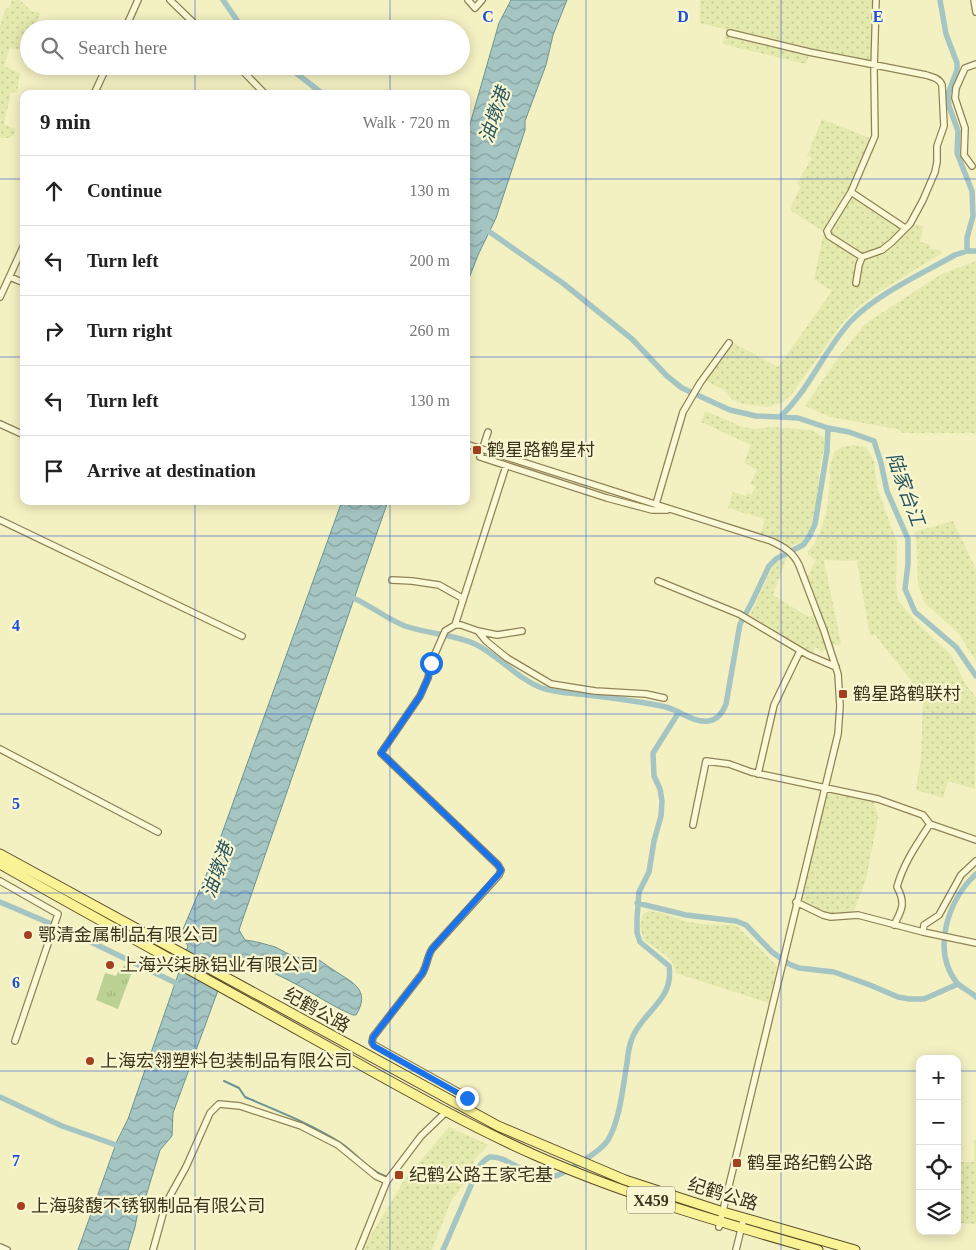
<!DOCTYPE html>
<meta charset="utf-8">
<style>
body{margin:0;font-family:"Times New Roman","Noto Sans SC",serif;background:#f6f6f6;color:#222}
.controls{position:absolute;right:15px;bottom:15px;display:grid;overflow:hidden;border-radius:10px;box-shadow:0 2px 12px #0003}
.controls button{width:45px;height:45px;display:grid;place-items:center;padding:0;border:0;border-bottom:1px solid #e0e0e0;background:#fff;color:#222;font:25px sans-serif}
.stop{position:absolute;width:15px;height:15px;margin:-11px;border:4px solid #1a73e8;border-radius:50%;background:#fff}
.stop.end{background:#1a73e8;border-color:#fff;box-shadow:0 1px 5px #0008}
.list{margin:0;padding:0;list-style:none}
h2{display:flex;justify-content:space-between;align-items:center;height:65px;margin:0;padding:0 20px;font-size:21px}
h2 small{font-size:16px;font-weight:400;color:#767676}
.list li{display:grid;grid-template-columns:32px 1fr auto;gap:15px;align-items:center;box-sizing:border-box;height:70px;padding:0 20px;border-top:1px solid #e0e0e0}
.list b{display:block;font-size:19px;white-space:nowrap}
.list em{font-size:16px;font-style:normal;color:#767676}
.icon{flex:none;width:28px;height:28px;fill:none;stroke:currentColor;stroke-width:2;stroke-linecap:round;stroke-linejoin:round}
.map{position:relative;flex:none;width:976px;height:1250px;overflow:hidden}
.search{position:absolute;background:#fff;box-shadow:0 2px 12px #0003;left:20px;top:20px;width:450px;height:55px;display:flex;align-items:center;gap:12px;box-sizing:border-box;padding:0 18px;border-radius:28px;color:#767676;font-size:19px}
.panel{position:absolute;background:#fff;box-shadow:0 2px 12px #0003;left:20px;top:90px;width:450px;height:415px;border-radius:10px}
.map>svg:first-child{display:block}
.farmland{fill:url(#farmland-dots)}
.grass{fill:url(#grass-tufts)}
.water{fill:url(#water-waves);stroke:#6a9494}
.lines{fill:none;stroke-linecap:round;stroke-linejoin:round}
.stream{stroke:#6a9494;stroke-width:2}
.canal{stroke:#a5c5c3;stroke-width:5.5}
.street-casing{stroke:#8f8257;stroke-width:8}
.primary-casing{stroke:#5c4e2b;stroke-width:11}
.street{stroke:#fcfad6;stroke-width:5.5}
.primary{stroke:#faf396;stroke-width:9}
.street-bridge-casing{stroke:#8f8257;stroke-width:8;stroke-linecap:butt}
.street-bridge{stroke:#fcfad6;stroke-width:5.5}
.route{stroke:#1a73e8;stroke-width:6}
.grid{fill:none;stroke:#1d4ed8;stroke-width:1;stroke-opacity:0.55}
.poi-dot{fill:#a44020;stroke:#f9f7d2;stroke-width:2}
.labels{text-anchor:middle;stroke-width:4.5;stroke-linejoin:round;paint-order:stroke}
.shield{fill:#f9f7d2;stroke:#756e53;stroke-width:1}
.shield-label{font-size:16px;font-weight:bold;fill:#3d341c}
.poi-label{font-size:18px;fill:#3d341c;stroke:#f9f7d2;text-anchor:start}
.street-label{font-size:18px;fill:#3d341c;stroke:#f9f7d2}
.water-label{font-size:19px;font-style:italic;fill:#2a555e;stroke:#f9f7d2}
.grid-label{font-size:16px;text-anchor:middle;font-weight:bold;fill:#1d4ed8;stroke:#f9f7d2;stroke-width:4.5;stroke-linejoin:round;paint-order:stroke}
</style>
<div class="map">
<svg width="976" height="1250" viewBox="0 0 976 1250">
<defs>
<pattern id="farmland-dots" width="8" height="8" patternUnits="userSpaceOnUse" patternTransform="scale(1.25)"><rect width="8" height="8" fill="#e4e9ae"/><path d="M2 2h.1M6 6h.1" fill="none" stroke="#c4c895" stroke-width="1.8" stroke-linecap="round"/></pattern>
<pattern id="grass-tufts" width="24" height="20" patternUnits="userSpaceOnUse" patternTransform="scale(1.25)"><rect width="24" height="20" fill="#bcd294"/><path d="M3 7l-1-3M5 7V3M7 7l1-3M15 17l-1-3M17 17v-4M19 17l1-3" fill="none" stroke="#a2b57f"/></pattern>
<pattern id="water-waves" width="16" height="10" patternUnits="userSpaceOnUse" patternTransform="scale(1.25)"><rect width="16" height="10" fill="#a5c5c3"/><path d="M0 5q4-4 8 0t8 0" fill="none" stroke="#88a19e"/></pattern>
</defs>
<rect width="100%" height="100%" fill="#f3f0c2"/>
<!-- farmland -->
<path class="farmland" d="M12 0H20L32 12H38L40 14 34 27 36 29H29V44H25L23 50 10 48 4 66 20 73 17 93 11 92 4 124 15 129V133L10 138H0V26L5 9 9 8Z
M700 0H874L873 63 803 49 700 23Z
M726 33 810 53 806 64 723 44Z
M822 119 872 139 850 191 908 229 914 224 923 226 920 242 930 244V249L940 250 942 253 874 295 858 307 844 321 791 395 783 402 767 407 744 404 732 400 726 391 704 380 732 342 778 367 832 291 814 279 824 232 790 210 800 187 797 183 812 158 807 156Z
M976 261V433H903L897 429 830 417 805 406 840 355 865 324 940 275Z
M705 411 743 427 756 429 772 427 812 430 823 437 825 446 821 460 815 513 808 533 801 542 791 547 781 542 760 535 765 519 728 508 733 492 745 496 747 493 752 495 755 486 750 484 757 470 744 463 751 445 701 422Z
M854 445 866 447 874 461 877 487 897 543 896 586 898 600 916 622 951 655 966 685 976 697 975 789 948 781 943 798 916 790 921 758 923 699 906 702 903 697 914 684 875 635 870 636 857 561 824 560 841 644 832 646 817 605 816 598 807 577 816 560 808 555V551L814 545 822 527 827 510 830 478 829 470 834 452 842 447Z
M953 521 976 570V661L959 634 925 603 918 585 917 546 914 532Z
M787 557 773 595 810 618 814 613 828 649 821 652 816 647 811 654 750 615 773 566 777 562Z
M827 791 872 801 874 802 878 818 866 879 855 909 849 914 829 913 800 901Z
M648 911 658 912 685 921 700 924 733 925 738 927 777 966 769 1003 676 973 673 963 668 957 644 940 640 926 642 916 644 913Z
M449 1127 488 1145 475 1159 466 1181 450 1203 432 1250H364L368 1240 405 1179Z
M974 1140H976V1224L961 1223V1215L957 1214 960 1162H974Z"/>
<!-- grass -->
<path class="grass" d="M124 965 133 969 118 1009 96 1000 105 973 116 976 119 970 122 971Z"/>
<!-- water -->
<path class="water" d="M511 0H567L553 35 546 65 525 121V130L496 218 478 255 466 286V138L499 23Z
M342 501H388L239 930 245 940C255 941 265 944 275 947 282 950 289 955 296 957 301 959 306 956 312 957 319 959 326 965 332 969 351 982 372 989 356 1015H353C331 1006 312 992 290 981 273 972 254 964 235 958L228 963 173 1113 172 1136 160 1150 146 1196 138 1211 135 1227 128 1250H78L117 1141 128 1119 188 946 181 934 212 861Z"/>
<g class="lines">
<!-- stream -->
<path class="stream" d="M224 1081 239 1088 245 1097C278 1111 311 1124 341 1143 356 1153 367 1169 385 1176"/>
<!-- canal -->
<path class="canal" d="M223 0 243 29
M940 0 946 34 957 63V70L948 94 949 106 958 131 957 153 972 191 973 216 967 238V251
M287 66 323 94
M484 228 564 284 632 339 667 376 682 388 730 410 756 416 780 417C810 389 824 350 851 321 877 294 923 273 955 255L967 251H976
M780 417 798 418 828 428 849 432 874 441 881 463 887 491 908 539V564L905 589 915 612 956 647 976 676
M349 596C369 604 385 618 405 626 428 634 454 634 475 644 498 655 519 680 542 688 555 693 572 693 587 695 613 698 639 701 666 707 680 711 694 723 708 721 718 720 723 712 726 704L740 624 751 604 769 566 776 559 803 545 809 537 815 524 827 451 828 428
M976 874C948 900 931 950 957 983 962 988 971 992 976 997
M0 902 68 931 176 983
M637 903 686 915 736 921 746 925 772 952 789 964 799 968 834 972 870 985 898 997 909 999H924L958 984
M0 1097 62 1126 122 1147
M443 1250 479 1167C482 1163 486 1158 490 1157 510 1155 533 1186 558 1175 570 1170 601 1151 608 1140 620 1120 623 1086 627 1063 628 1053 629 1043 634 1034 647 1009 674 998 669 966L640 942 637 933V918L639 892 649 872 654 841 661 816 662 801 660 789 654 776 653 753 679 712"/>
<!-- street casing -->
<g class="street-casing">
<path id="street" d="M170 0 200 29
M468 0 475 8 482 0
M974 0 976 12
M125 29 138 0
M730 33 809 52 926 75C933 77 939 78 942 85L944 126 937 146V162L935 172 923 200 910 224 892 242 882 250 862 257 859 265 856 283
M238 66 265 94
M94 94 107 66
M972 166 964 155 965 128 955 98 956 88 965 68 976 64
M851 192 905 228
M862 257 829 236 827 231 851 192 875 136 874 71 876 0
M10 277 24 283
M0 297 24 245
M0 424 24 435
M488 432 480 457 607 498 652 510H667
M642 500 771 541C784 547 793 552 799 565L824 631 838 674 840 706 838 734 719 1227
M656 504 683 412 700 383 729 343
M0 520 242 636
M392 580 412 581 439 585 462 598V601
M658 581 739 614 808 655 836 667
M455 625H461L478 631 486 641 507 658 551 684 595 691 646 694 664 698
M478 631 497 635 522 631
M0 749 158 832
M758 774 774 705 800 651
M693 825 706 761 729 764 751 772 878 799 923 815 930 824 976 840
M0 881 58 914 15 1041
M796 902 823 915 831 917 858 915 923 932 976 943
M894 925C902 910 906 903 897 887 903 864 917 844 930 824
M923 932 924 925 939 915 961 875 976 861
M464 1108C468 1103 469 1100 464 1095L374 1045 372 1042 373 1037 422 974C427 966 427 957 432 949L499 875 501 870 498 865 381 753 420 696 428 678 431 663 445 631 455 625 506 466
M0 1247 7 1250
M153 1250 166 1203 186 1167 210 1113 219 1104 240 1106 301 1126 338 1145 376 1176 387 1181
M359 1250 387 1181 421 1136 447 1111
M736 1250 744 1217"/>
</g>
<!-- primary casing -->
<g class="primary-casing">
<path id="primary" d="M0 854 498 1126 625 1180 723 1212 855 1250
M0 864C102 922 205 978 307 1035 383 1077 458 1121 537 1156 628 1196 723 1223 818 1250"/>
</g>
<!-- street -->
<use href="#street" class="street"/>
<!-- primary -->
<use href="#primary" class="primary"/>
<!-- street-bridge casing -->
<g class="street-bridge-casing">
<path id="street-bridge" d="M466 444 642 500"/>
</g>
<!-- street-bridge -->
<use href="#street-bridge" class="street-bridge"/>
</g>
<g class="lines">
<!-- route -->
<path class="route" d="M431 663 428 678 420 696 381 753 498 865 501 870 499 874 432 949C427 957 427 966 422 974L373 1037 372 1042 374 1046 467 1098"/>
</g>
<!-- grid -->
<path class="grid" d="M195 0V29M390 0V29M586 0V1250M781 0V1250M195 66V94M390 66V94M0 179H24M466 179H976M0 357H24M466 357H976M195 501V1250M390 501V1250M0 536H976M0 714H976M0 893H976M0 1071H920M957 1071H976"/>
<!-- markers -->
<g class="poi-dot">
<rect x="472" y="445" width="10" height="10" rx="2.5"/>
<rect x="838" y="689" width="10" height="10" rx="2.5"/>
<circle cx="28" cy="935" r="5"/>
<circle cx="110" cy="965" r="5"/>
<circle cx="90" cy="1061" r="5"/>
<rect x="732" y="1158" width="10" height="10" rx="2.5"/>
<rect x="394" y="1170" width="10" height="10" rx="2.5"/>
<circle cx="21" cy="1206" r="5"/>
</g>
<g class="labels">
<!-- shield labels -->
<rect class="shield" x="627" y="1186.5" width="48" height="27" rx="4"/>
<g class="shield-label">
<text x="651" y="1206">X459</text>
</g>
<!-- poi labels -->
<g class="poi-label">
<text x="487" y="456">鹤星路鹤星村</text>
<text x="853" y="700">鹤星路鹤联村</text>
<text x="38" y="941">鄂清金属制品有限公司</text>
<text x="120" y="971">上海兴柒脉铝业有限公司</text>
<text x="100" y="1067">上海宏翎塑料包装制品有限公司</text>
<text x="747" y="1169">鹤星路纪鹤公路</text>
<text x="409" y="1181">纪鹤公路王家宅基</text>
<text x="31" y="1212">上海骏馥不锈钢制品有限公司</text>
</g>
<!-- street labels -->
<g class="street-label">
<text transform="translate(317 1010) rotate(29)" y="6">纪鹤公路</text>
<text transform="translate(723 1194) rotate(17)" y="6">纪鹤公路</text>
</g>
<!-- water labels -->
<g class="water-label">
<text transform="translate(494 115) rotate(-71)" y="7">油墩港</text>
<text transform="translate(906 489) rotate(70)" y="7">陆家台江</text>
<text transform="translate(217 870) rotate(-70)" y="7">油墩港</text>
</g>
</g>
<g class="grid-label">
<text x="488" y="22">C</text>
<text x="683" y="22">D</text>
<text x="878" y="22">E</text>
<text x="16" y="631">4</text>
<text x="16" y="809">5</text>
<text x="16" y="988">6</text>
<text x="16" y="1166">7</text>
</g>
</svg>
<div class="controls">
<button>+</button>
<button>−</button>
<button><svg class="icon" aria-label="locate" viewBox="0 0 24 24"><circle cx="12" cy="12" r="6"/><path d="M12 2v4M12 18v4M2 12h4M18 12h4"/></svg></button>
<button><svg class="icon" aria-label="layers" viewBox="0 0 24 24"><path d="M12 4l9 5-9 5-9-5zM3 14l9 5 9-5"/></svg></button>
</div>
<div class="stop" style="left:431px;top:663px"></div>
<div class="stop end" style="left:467px;top:1098px"></div>
<div class="search"><svg class="icon" aria-label="search" viewBox="0 0 24 24"><circle cx="10" cy="10" r="6"/><path d="M15 15l6 6"/></svg>Search here</div>
<section class="panel">
<h2>9 min<small>Walk · 720 m</small></h2>
<ul class="list">
<li><svg class="icon" aria-label="ahead" viewBox="0 0 24 24"><path d="M12 20V5M6 11l6-6 6 6"/></svg><div><b>Continue</b></div><em>130 m</em></li>
<li><svg class="icon" aria-label="left" viewBox="0 0 24 24"><path d="M17 20v-9H6M10 6l-5 5 5 5"/></svg><div><b>Turn left</b></div><em>200 m</em></li>
<li><svg class="icon" aria-label="right" viewBox="0 0 24 24"><path d="M7 20v-9h11M14 6l5 5-5 5"/></svg><div><b>Turn right</b></div><em>260 m</em></li>
<li><svg class="icon" aria-label="left" viewBox="0 0 24 24"><path d="M17 20v-9H6M10 6l-5 5 5 5"/></svg><div><b>Turn left</b></div><em>130 m</em></li>
<li><svg class="icon" aria-label="arrive" viewBox="0 0 24 24"><path d="M6 21V4h12l-3 4 3 4H6"/></svg><div><b>Arrive at destination</b></div></li>
</ul>
</section>
</div>
